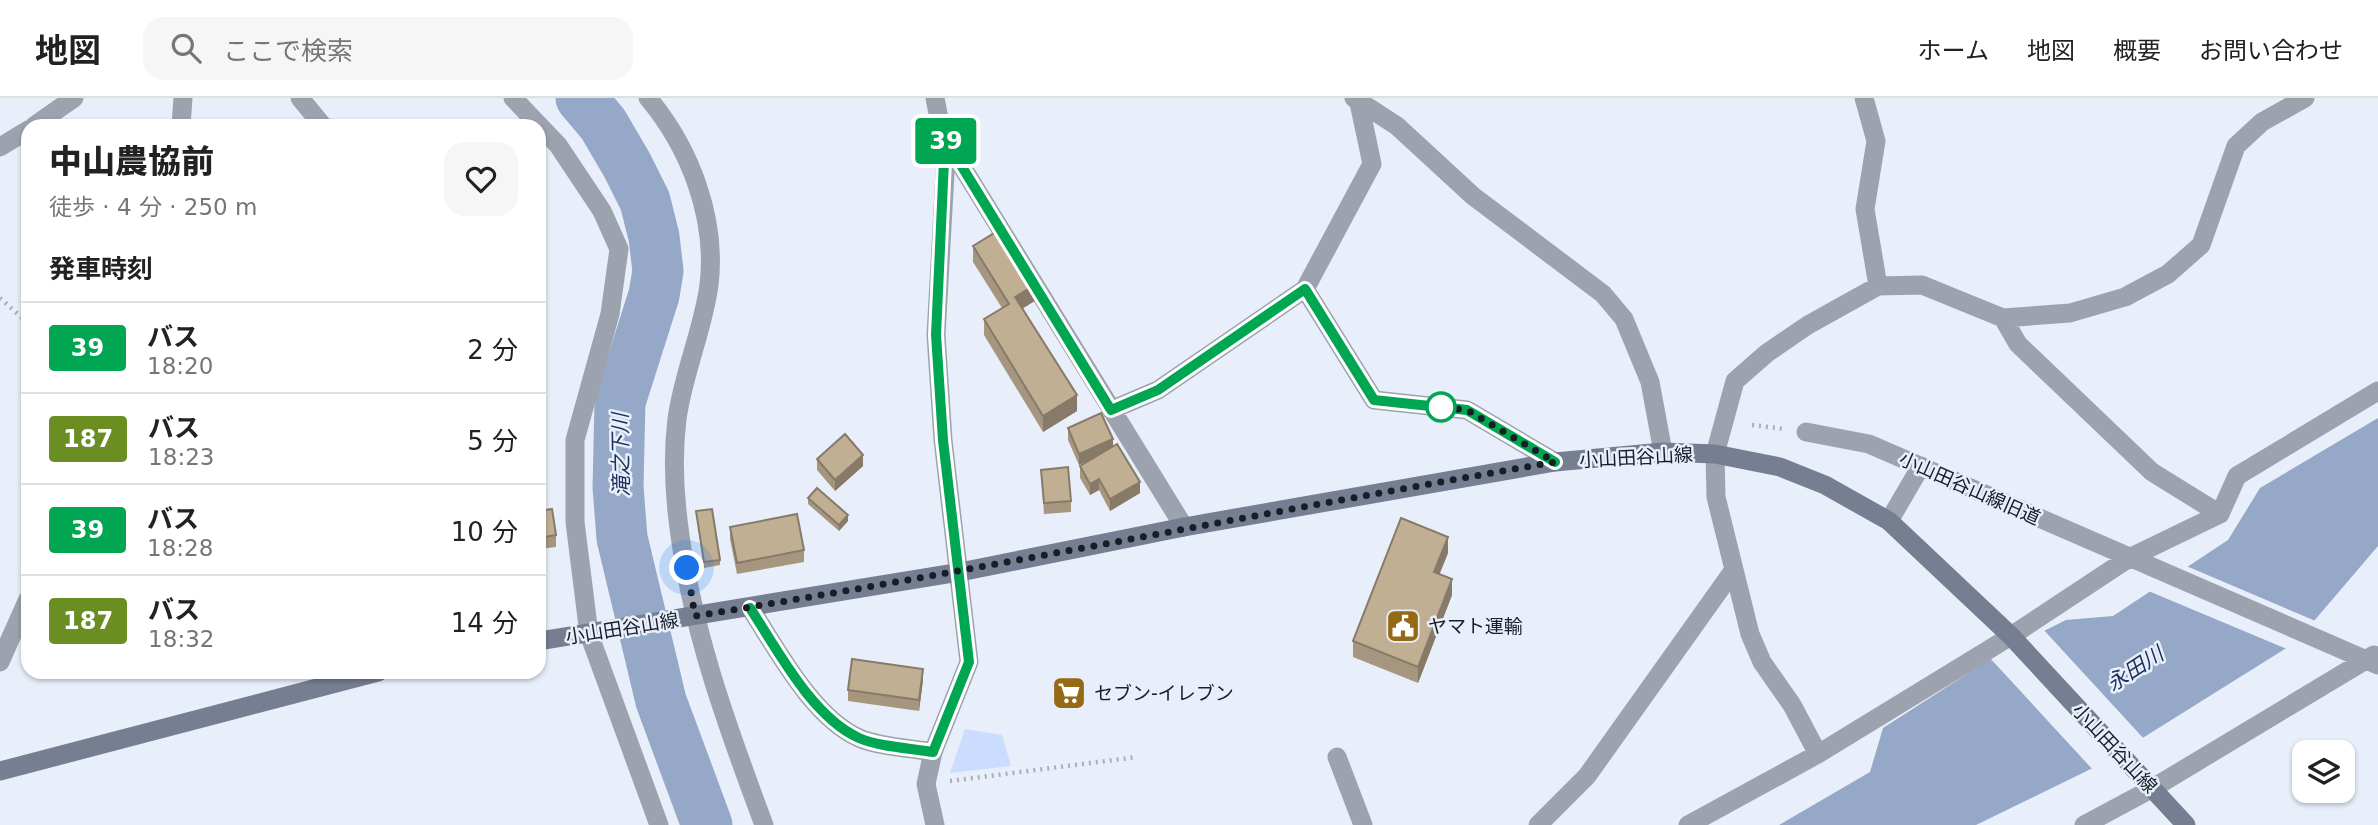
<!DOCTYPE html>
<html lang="ja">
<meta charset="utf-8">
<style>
:root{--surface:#fff;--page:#f6f6f6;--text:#222;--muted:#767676;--line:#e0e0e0}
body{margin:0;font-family:"DejaVu Sans","Noto Sans JP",sans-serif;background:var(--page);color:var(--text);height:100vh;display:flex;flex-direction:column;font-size:26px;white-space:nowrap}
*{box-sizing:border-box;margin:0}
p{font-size:23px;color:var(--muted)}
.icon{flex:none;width:38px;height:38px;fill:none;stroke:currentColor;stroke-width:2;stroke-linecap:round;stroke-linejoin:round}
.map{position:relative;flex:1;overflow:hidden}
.panel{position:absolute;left:21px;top:21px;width:525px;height:560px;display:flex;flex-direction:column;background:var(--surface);border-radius:21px;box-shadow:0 2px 5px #0004}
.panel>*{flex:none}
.badge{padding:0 14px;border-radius:5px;font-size:24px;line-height:46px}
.fabs{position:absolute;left:2292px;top:642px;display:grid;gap:14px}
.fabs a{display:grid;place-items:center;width:63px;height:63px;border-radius:14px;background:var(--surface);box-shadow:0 2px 5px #0004;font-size:35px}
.you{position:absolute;width:35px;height:35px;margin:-18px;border:5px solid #fff;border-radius:50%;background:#1a73e8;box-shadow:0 0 0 10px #1a73e833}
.map>.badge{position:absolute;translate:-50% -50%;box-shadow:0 0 0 4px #fff}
h2{padding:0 28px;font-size:26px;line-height:63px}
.round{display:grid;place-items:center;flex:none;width:74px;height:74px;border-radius:21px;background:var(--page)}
.headline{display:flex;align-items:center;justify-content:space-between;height:119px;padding:0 28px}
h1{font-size:33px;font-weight:800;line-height:52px}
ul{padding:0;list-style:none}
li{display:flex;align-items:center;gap:21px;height:91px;padding:0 28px;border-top:2px solid var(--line)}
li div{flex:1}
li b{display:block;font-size:26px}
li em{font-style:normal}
li .badge{min-width:77px;font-weight:700;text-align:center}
header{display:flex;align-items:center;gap:42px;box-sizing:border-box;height:98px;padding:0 35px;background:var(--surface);border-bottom:2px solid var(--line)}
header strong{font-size:33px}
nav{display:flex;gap:38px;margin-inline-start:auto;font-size:24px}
.search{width:490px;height:63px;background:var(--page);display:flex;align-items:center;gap:18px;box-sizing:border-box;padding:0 24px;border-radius:21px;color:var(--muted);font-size:26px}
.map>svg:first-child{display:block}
.green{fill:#cbddfe}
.water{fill:#95a8c8}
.pier{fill:#e8effa}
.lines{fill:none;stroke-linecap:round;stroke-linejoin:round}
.river{stroke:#95a8c8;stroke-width:51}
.path{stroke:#a8aeb9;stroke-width:4.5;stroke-dasharray:2 5;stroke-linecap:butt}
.minor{stroke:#9ca3af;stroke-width:19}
.tertiary{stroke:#9ca3af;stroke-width:19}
.secondary{stroke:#757f91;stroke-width:19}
.wall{fill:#a6967f}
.shaded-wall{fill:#877a68}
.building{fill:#c1af94;stroke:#877a68;stroke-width:2}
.line-casing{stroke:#fff;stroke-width:16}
.line{stroke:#00a651;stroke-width:10}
.walk{stroke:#181d28;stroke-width:7;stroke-dasharray:0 12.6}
.stop-dot{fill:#fff;stroke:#00a651;stroke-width:3.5}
.labels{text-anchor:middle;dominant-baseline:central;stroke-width:5;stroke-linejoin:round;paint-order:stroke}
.street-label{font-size:19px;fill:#181d28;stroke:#e8effa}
.poi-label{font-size:19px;fill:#181d28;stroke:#e8effa;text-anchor:start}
.water-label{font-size:21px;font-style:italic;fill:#1b315c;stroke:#e8effa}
</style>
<header>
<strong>地図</strong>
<div class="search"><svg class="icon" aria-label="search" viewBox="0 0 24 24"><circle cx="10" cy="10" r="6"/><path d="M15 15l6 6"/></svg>ここで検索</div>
<nav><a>ホーム</a><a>地図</a><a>概要</a><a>お問い合わせ</a></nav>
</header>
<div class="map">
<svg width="2378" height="727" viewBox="0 0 2378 727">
<rect width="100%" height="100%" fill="#e8effa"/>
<!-- green -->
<path class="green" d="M 965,631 L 1002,637 L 1011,668 L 950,675 Z"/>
<!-- water -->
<path class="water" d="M 2378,320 L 2378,448 L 2296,544 L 2101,666 L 1976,727 L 1779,727 L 1870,674 L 1883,630 L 1998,556 L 2066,522 L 2113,518 L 2228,442 L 2260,390 Z"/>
<!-- pier -->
<path class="pier" d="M 2184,467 L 2318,524 L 2299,546 L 2289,552 L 2146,492 Z
M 2042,530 L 2145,642 L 2094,673 L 1989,559 Z"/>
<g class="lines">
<!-- river -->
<path class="river" d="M 581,0 L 603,26 L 627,67 L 645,103 L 654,139 L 658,173 L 654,197 L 620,304 L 618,389 L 622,440 L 661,603 L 707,727"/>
<!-- path -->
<path class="path" d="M 0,200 L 28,225
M 1752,327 L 1785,331
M 950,683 L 1137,659"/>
<!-- minor -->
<path class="minor" d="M 300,0 L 323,28
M 513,0 L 558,47 L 602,113 L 619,151 L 610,216 L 575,342 L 575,424 L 589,536 L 659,727
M 648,0 C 690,50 717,120 709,187 C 703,232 683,276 677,321 C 673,353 674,389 678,422 C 690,527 727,628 764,727
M 1354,0 L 1397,28 L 1473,98 L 1603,196 L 1624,221 L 1650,284 L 1663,354
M 1864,0 L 1876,43 L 1865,111 L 1878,188
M 34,28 L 74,0
M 181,28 L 183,0
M 945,41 L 1184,429
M 0,49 L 28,32
M 1305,191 L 1374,302 L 1467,312 L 1555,364
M 2003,220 L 2018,246 L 2152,374 L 2220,416
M 1111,312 L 1158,292 L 1305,191 L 1372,66 L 1358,0
M 1806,334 L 1869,346 L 2378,567
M 1889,423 L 1921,368
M 750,510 C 777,551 812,619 859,640 C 880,649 910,650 933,654
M 0,564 L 28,501
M 1818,656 L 1792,607 L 1762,564 L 1750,536 L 1716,399 L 1715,356 L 1735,283 L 1767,255 L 1808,227 L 1878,188 L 1922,187 L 2003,220 L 2070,215 L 2125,199 L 2168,176 L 2201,147 L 2236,48 L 2262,24 L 2305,0
M 1337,659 L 1363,727
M 1538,727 L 1587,678 L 1733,473
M 1688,727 L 1818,656 L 2011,538 L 2129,460 L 2220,416 L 2237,378 L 2378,293
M 2084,727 L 2153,690 L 2374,557"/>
<!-- tertiary -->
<path class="tertiary" d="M 935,0 L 946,57 L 936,237 L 943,342 L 969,564 L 933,654 L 926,686 L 935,727"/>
<!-- secondary -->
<path class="secondary" d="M 539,543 L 960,474 L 1184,429 L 1555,364 L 1663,354 L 1715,356 L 1780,369 L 1825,387 L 1889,423 L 2011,538 L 2186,727
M 0,673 L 378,574"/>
</g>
<!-- wall -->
<path class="wall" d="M 973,148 L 1038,201 L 1023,210 L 1077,313 L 1043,334 L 984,237 L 984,221 L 1002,210 L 973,164 Z
M 1068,330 L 1113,349 L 1140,395 L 1110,413 L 1099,392 L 1090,397 L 1080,380 L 1080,368 L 1091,361 L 1079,367 L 1068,342 Z
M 817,361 L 863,368 L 835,393 L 817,372 Z
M 1041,372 L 1071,403 L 1071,414 L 1044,416 Z
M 808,400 L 848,423 L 839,433 L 808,406 Z
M 539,413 L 556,437 L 556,449 L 539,451 Z
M 696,413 L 720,462 L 720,467 L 704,470 Z
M 730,429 L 804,452 L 804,464 L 737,476 L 730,441 Z
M 1448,455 L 1439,476 L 1452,497 L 1418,585 L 1353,559 L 1353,543 Z
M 923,582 L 919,613 L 848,603 L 848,592 Z"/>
<!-- shaded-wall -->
<path class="shaded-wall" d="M 1038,185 L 1038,201 L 1015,215 L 1015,199 Z
M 1077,297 L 1077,313 L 1043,334 L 1043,318 Z
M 1113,341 L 1113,352 L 1079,367 L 1079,356 Z
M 863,357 L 863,368 L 835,393 L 835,382 Z
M 1099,381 L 1099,392 L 1090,397 L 1090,386 Z
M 1140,384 L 1140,395 L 1110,413 L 1110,401 Z
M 848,417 L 848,423 L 839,433 L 839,427 Z
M 1448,439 L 1448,455 L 1434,490 L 1434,474 Z
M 1452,481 L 1452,497 L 1418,585 L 1418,569 Z
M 923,571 L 923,582 L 919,613 L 919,602 Z"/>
<!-- building -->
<path class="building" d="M 1004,129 L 1038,185 L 1015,199 L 1077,297 L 1043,318 L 984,221 L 1009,206 L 973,148 Z
M 1101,315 L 1113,341 L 1079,356 L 1068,330 Z
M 845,336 L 863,357 L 835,382 L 817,361 Z
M 1117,346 L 1140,384 L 1110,401 L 1099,381 L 1090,386 L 1080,368 Z
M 1068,369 L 1071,403 L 1044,405 L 1041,372 Z
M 817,390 L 848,417 L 839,427 L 808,400 Z
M 552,411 L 556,437 L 539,440 L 539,413 Z
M 712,411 L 720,462 L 704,464 L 696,413 Z
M 797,416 L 804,452 L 737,465 L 730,429 Z
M 1401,420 L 1448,439 L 1434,474 L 1452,481 L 1418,569 L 1353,543 Z
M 852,561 L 923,571 L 919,602 L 848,592 Z"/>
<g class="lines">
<!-- line casing -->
<g class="line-casing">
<path id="line" d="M 750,510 C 777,551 812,619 859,640 C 880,649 910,650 933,654 L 969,564 L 943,342 L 936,237 L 945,41 L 1111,312 L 1158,292 L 1305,191 L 1374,302 L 1467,312 L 1555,364"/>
</g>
<!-- line -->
<use href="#line" class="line"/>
<!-- walk -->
<path class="walk" d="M 687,470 L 695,518 C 983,472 1268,413 1555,364 L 1467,312 L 1441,309"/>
</g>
<!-- icons -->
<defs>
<g id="civic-square" transform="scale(1.75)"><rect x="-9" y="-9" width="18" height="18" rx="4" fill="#946a15" stroke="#e8effa"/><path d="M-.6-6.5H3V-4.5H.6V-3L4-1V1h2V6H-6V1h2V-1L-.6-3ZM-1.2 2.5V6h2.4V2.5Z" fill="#fff"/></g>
<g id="supermarket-square" transform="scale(1.75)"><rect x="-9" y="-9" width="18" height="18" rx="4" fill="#946a15" stroke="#e8effa"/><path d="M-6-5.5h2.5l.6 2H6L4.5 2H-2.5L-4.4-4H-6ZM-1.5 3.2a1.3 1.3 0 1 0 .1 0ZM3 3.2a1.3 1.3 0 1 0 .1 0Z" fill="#fff"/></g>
</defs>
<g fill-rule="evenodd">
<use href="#civic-square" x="1403" y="528"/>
<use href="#supermarket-square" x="1069" y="595"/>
</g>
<!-- markers -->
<circle class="stop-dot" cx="1441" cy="309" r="14"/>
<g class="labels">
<!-- street labels -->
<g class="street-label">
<text transform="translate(1636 359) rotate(-3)">小山田谷山線</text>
<text transform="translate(1970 390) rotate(24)">小山田谷山線旧道</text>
<text transform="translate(622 530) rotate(-9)">小山田谷山線</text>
<text transform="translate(2115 650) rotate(47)">小山田谷山線</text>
</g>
<!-- poi labels -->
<g class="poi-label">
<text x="1428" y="528">ヤマト運輸</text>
<text x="1094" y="595">セブン-イレブン</text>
</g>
<!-- water labels -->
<g class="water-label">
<text transform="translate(621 357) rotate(-91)">滝之下川</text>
<text transform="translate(2135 571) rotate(-33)">永田川</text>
</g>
</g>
</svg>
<div class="fabs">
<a><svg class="icon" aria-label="layers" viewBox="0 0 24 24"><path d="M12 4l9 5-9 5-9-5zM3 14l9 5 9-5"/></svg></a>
</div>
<div class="you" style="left:687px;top:470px"></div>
<b class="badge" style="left:946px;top:43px;background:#00a651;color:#fff">39</b>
<section class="panel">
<div class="headline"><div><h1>中山農協前</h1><p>徒歩 · 4 分 · 250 m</p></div><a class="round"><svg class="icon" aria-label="heart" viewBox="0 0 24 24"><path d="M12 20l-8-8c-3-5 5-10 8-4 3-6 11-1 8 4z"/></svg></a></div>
<h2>発車時刻</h2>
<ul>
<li><span class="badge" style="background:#00a651;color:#fff">39</span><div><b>バス</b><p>18:20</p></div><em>2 分</em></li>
<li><span class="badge" style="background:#6b8e23;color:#fff">187</span><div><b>バス</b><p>18:23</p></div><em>5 分</em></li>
<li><span class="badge" style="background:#00a651;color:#fff">39</span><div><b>バス</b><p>18:28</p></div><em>10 分</em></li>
<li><span class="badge" style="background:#6b8e23;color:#fff">187</span><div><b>バス</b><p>18:32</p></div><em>14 分</em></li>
</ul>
</section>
</div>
